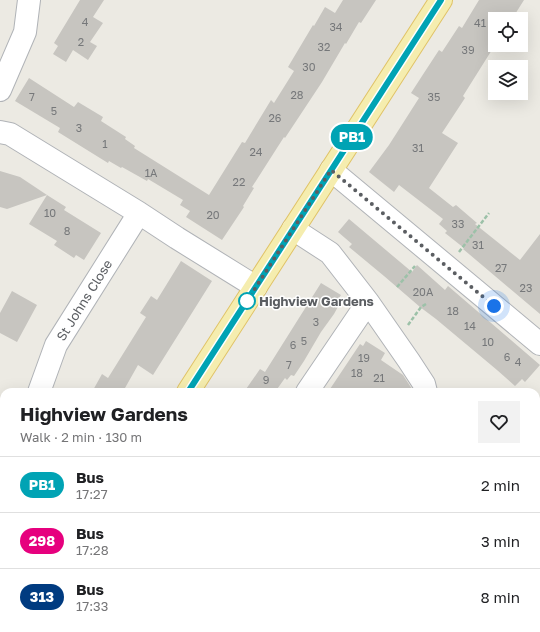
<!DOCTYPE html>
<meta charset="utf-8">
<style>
:root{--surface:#fff;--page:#f2f2f2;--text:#202124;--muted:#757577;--line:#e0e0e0}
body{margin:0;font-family:"Golos Text",sans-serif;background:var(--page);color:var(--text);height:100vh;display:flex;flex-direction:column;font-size:15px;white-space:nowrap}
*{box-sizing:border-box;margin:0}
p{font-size:13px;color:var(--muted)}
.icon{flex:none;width:22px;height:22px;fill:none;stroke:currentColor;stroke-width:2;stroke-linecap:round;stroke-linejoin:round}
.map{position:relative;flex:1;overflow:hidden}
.side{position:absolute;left:0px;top:388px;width:540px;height:244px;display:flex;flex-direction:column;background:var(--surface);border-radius:12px 12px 0 0;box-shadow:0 4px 16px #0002}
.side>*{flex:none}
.badge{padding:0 8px;border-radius:13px;font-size:14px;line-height:26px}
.fabs{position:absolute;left:488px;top:12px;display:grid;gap:8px}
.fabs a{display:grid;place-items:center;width:40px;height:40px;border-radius:0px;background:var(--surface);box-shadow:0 4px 16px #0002;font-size:20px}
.you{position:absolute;width:20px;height:20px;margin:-10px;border:3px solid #fff;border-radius:50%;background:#1a73e8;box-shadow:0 0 0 6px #1a73e833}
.map>.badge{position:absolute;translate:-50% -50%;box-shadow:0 0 0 2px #fff}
.round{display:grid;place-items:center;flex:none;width:42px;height:42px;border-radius:0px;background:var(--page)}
.headline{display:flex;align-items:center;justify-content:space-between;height:68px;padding:0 20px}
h1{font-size:19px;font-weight:700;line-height:30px}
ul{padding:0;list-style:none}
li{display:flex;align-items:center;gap:12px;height:56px;padding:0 20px;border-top:1px solid var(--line)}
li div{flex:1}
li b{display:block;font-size:15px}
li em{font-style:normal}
li .badge{min-width:44px;font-weight:700;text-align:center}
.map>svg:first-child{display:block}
.commercial{fill:#f9f3da}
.building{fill:#c7c5c0}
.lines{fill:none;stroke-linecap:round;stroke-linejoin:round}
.minor-casing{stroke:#b0b3b7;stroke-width:24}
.major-casing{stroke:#e0c367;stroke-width:24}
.path{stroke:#9cc1a8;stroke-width:2.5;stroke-dasharray:4 2;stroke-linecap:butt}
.minor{stroke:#fff;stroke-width:22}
.major{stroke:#f5edaf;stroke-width:22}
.line-casing{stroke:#fff;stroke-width:9}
.line{stroke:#00a3b4;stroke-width:6}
.walk{stroke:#5b5e62;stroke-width:4;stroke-dasharray:0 7.2}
.stop-dot{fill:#fff;stroke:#00a3b4;stroke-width:2}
.labels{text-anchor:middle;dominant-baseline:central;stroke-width:3;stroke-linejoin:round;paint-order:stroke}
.number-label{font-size:11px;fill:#76787a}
.street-label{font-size:13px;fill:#5b5e62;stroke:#fff}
.stop-label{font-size:13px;font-weight:bold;fill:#5b5e62;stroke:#fff;text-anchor:start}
</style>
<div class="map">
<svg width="540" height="632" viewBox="0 0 540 632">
<rect width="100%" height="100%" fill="#eceae3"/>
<!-- commercial -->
<path class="commercial" d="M 540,418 L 540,480 L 536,458 L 536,419 Z
M 0,508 L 4,508 L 4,620 L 0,622 Z
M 540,557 L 540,632 L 294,632 L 310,628 L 536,628 L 536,558 Z"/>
<!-- building -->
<path class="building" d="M 80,0 L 104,0 L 93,17 L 103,23 L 90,42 L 97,46 L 88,60 L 73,50 L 66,62 L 53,54 L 58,46 L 54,43 Z
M 343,0 L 376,0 L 361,23 L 359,22 L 346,44 L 345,43 L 322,82 L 285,138 L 284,137 L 252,187 L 254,188 L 243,206 L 244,207 L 222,240 L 186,217 L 190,211 L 180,205 L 183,200 L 148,179 L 147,181 L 122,167 L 121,168 L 109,161 L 108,163 L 58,132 L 60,128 L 15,101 L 29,78 L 74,107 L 78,102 L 103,117 L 101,121 L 126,137 L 125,139 L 135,146 L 134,148 L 209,195 L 242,142 L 245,143 L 271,100 L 274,103 L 294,71 L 288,67 L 313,25 L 314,26 L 325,7 L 335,13 Z
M 479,0 L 524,0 L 512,19 L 495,19 L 495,45 L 463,96 L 465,98 L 442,133 L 458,143 L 429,188 L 453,207 L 456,205 L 477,223 L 475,224 L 520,260 L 540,234 L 540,314 L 463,249 L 464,248 L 445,233 L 447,231 L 439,224 L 443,219 L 399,185 L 394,192 L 369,172 L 389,145 L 419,98 L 411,93 L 422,76 L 439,50 L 442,52 L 459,26 L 462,28 Z
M 0,171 L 20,177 L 47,195 L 7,209 L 0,207 Z
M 47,195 L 66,207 L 64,210 L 101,233 L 84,260 L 76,255 L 74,258 L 54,245 L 57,241 L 29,224 Z
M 349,219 L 412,272 L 417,265 L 445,290 L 448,286 L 540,365 L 525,382 L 522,379 L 515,386 L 497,370 L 436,319 L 420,307 L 384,276 L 349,247 L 352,244 L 338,232 Z
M 181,261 L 212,281 L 153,375 L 138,365 L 125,388 L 133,392 L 92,392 L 102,374 L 108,378 L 146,317 L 140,313 L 151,296 L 157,300 Z
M 321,283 L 341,295 L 337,301 L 340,303 L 334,314 L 321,332 L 304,361 L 294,376 L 291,375 L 287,380 L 285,378 L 275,392 L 244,392 L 260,369 L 265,372 Z
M 12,291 L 37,305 L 17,342 L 0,333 L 0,313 Z
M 366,341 L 385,353 L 381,360 L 403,375 L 412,389 L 413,392 L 328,392 L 360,344 L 363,346 Z"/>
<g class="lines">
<!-- minor casing -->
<g class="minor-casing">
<path id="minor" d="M 0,90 L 25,32 L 29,0
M 0,132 L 10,134 L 139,213 L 177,238 L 256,287
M 331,170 L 540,344
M 293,229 L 330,253 L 368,302 L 307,392
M 368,302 L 409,361 L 424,384 L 426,392
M 39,392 L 56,345 L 139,213
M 0,478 L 4,478
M 536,571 L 540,585
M 223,628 L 224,632"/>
</g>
<!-- major casing -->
<g class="major-casing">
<path id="major" d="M 188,392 L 441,0
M 536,534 L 540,533
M 13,632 L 16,628
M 64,632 L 64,628
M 91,632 L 92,628
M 167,632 L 192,628"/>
</g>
<!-- path -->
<path class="path" d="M 459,252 L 489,213
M 397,287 L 415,266
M 408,325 L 421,307 L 426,304
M 309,628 L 310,632"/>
<!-- minor -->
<use href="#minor" class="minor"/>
<!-- major -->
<use href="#major" class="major"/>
</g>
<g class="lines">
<!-- line casing -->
<g class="line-casing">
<path id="line" d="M 188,392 L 441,0"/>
</g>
<!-- line -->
<use href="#line" class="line"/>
<!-- walk -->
<path class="walk" d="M 247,301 L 331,170 L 494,306"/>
</g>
<!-- markers -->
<circle class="stop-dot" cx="247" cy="301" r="8"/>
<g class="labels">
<!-- number labels -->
<g class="number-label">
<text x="85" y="21">4</text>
<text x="480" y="22">41</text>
<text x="336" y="26">34</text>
<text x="81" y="41">2</text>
<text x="324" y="46">32</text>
<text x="468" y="49">39</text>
<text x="309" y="66">30</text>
<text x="297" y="94">28</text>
<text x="32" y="96">7</text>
<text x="434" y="96">35</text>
<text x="54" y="110">5</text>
<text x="275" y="117">26</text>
<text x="79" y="127">3</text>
<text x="105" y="143">1</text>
<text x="418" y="147">31</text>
<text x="256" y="151">24</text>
<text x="151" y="172">1A</text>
<text x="239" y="181">22</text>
<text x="50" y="212">10</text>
<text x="213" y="214">20</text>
<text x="458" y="223">33</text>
<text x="67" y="230">8</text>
<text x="478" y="244">31</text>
<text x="501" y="267">27</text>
<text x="526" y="287">23</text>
<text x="423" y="291">20A</text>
<text x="453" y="310">18</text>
<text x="316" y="321">3</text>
<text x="470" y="325">14</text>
<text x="304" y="340">5</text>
<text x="488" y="341">10</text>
<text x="293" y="344">6</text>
<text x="507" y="356">6</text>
<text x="364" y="357">19</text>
<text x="518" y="361">4</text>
<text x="289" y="364">7</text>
<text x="357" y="372">18</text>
<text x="379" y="377">21</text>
<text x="266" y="379">9</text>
</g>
<!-- street labels -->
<g class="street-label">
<text transform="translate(84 300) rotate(-58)">St Johns Close</text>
</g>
<!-- stop labels -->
<g class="stop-label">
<text x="259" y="301">Highview Gardens</text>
</g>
</g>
</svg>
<div class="fabs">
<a><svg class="icon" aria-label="locate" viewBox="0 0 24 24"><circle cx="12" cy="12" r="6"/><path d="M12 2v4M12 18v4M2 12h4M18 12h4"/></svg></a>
<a><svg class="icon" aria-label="layers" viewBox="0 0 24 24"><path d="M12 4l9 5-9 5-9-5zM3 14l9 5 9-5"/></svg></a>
</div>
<div class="you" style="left:494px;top:306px"></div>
<b class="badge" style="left:352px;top:137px;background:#00a3b4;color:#fff">PB1</b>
<section class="side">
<div class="headline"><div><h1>Highview Gardens</h1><p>Walk · 2 min · 130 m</p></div><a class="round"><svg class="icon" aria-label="heart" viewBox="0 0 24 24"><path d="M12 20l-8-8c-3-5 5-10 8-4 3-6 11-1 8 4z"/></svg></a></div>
<ul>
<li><span class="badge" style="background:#00a3b4;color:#fff">PB1</span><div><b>Bus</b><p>17:27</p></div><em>2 min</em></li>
<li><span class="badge" style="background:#e6007e;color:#fff">298</span><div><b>Bus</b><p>17:28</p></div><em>3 min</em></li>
<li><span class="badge" style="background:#003b80;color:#fff">313</span><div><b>Bus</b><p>17:33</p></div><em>8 min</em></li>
</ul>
</section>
</div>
